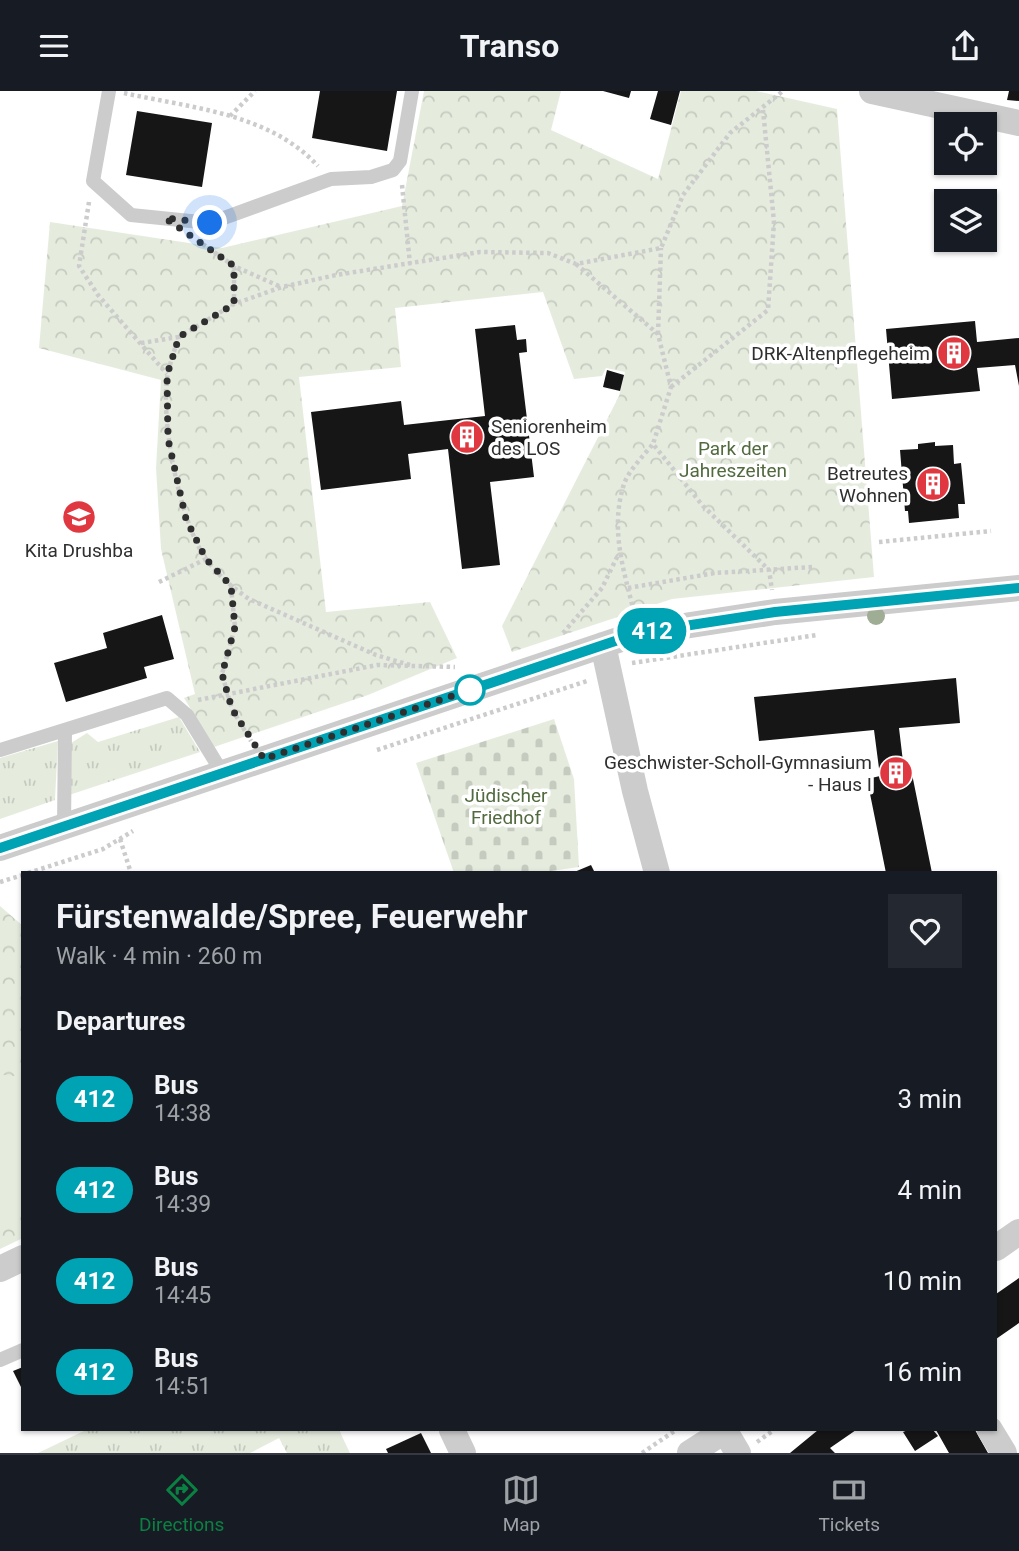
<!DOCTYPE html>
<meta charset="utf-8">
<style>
:root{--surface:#171b24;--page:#242831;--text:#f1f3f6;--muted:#9ea1a6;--line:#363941;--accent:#0b8043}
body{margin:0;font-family:Roboto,sans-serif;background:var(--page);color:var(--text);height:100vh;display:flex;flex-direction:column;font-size:26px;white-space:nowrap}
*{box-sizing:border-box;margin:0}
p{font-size:23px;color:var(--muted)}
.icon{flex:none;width:38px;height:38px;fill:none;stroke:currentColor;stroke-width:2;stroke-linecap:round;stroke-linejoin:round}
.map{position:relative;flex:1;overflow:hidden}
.panel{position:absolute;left:21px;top:780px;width:976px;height:560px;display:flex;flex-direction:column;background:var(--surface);border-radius:0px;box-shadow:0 2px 5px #0004}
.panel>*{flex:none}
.badge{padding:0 14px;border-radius:23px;font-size:24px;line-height:46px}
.tools{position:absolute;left:934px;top:21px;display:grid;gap:14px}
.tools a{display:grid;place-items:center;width:63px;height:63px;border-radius:0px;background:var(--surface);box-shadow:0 2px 5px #0004;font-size:35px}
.you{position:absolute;width:35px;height:35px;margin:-18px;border:5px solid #fff;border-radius:50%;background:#1a73e8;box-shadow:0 0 0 10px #1a73e833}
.map>.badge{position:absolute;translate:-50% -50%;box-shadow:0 0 0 4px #fff}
h2{padding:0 35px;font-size:26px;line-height:63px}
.round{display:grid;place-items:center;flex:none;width:74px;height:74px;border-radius:0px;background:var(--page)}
.head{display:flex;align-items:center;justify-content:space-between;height:119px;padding:0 35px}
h1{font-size:33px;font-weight:700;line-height:52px}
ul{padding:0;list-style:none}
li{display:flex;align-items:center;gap:21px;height:91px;padding:0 35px}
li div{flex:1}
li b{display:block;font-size:26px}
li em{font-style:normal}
li .badge{min-width:77px;font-weight:700;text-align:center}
header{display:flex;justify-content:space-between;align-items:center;height:91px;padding:0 35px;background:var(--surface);font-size:32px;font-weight:700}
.tabs{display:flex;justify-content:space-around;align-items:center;height:98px;border-top:2px solid var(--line);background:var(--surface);font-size:19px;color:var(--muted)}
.tabs a{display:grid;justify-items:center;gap:4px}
.tabs .selected{color:var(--accent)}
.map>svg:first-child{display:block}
.grass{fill:url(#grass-tufts)}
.forest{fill:url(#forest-crowns)}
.cemetery{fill:url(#cemetery-stones)}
.pitch{fill:#e5ecde}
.building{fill:#161616}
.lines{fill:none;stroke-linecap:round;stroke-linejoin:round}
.path{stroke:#ccc;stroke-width:4.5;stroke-dasharray:3.5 3.5;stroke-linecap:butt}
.lane{stroke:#ccc;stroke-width:14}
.street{stroke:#ccc;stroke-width:26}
.tree{fill:#9fad95}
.line-casing{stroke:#fff;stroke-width:16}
.line{stroke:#00a3b4;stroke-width:10}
.walk{stroke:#2f2f2f;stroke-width:7;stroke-dasharray:0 12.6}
.stop-dot{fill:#fff;stroke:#00a3b4;stroke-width:3.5}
.labels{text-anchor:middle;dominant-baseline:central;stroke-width:7;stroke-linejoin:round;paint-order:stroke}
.poi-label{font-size:19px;fill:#2f2f2f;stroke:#fff;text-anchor:end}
.park-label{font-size:19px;fill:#516a3e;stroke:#fff}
</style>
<header><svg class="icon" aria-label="menu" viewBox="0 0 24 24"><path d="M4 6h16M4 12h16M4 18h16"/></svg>Transo<svg class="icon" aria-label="share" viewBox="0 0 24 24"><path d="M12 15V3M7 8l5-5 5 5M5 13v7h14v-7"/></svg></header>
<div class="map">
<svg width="1019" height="1362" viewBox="0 0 1019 1362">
<defs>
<pattern id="grass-tufts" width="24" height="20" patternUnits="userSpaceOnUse" patternTransform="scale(1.75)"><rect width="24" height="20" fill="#e5ecde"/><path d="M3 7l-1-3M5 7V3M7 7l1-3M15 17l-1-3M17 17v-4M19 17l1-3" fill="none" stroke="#c5cbbf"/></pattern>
<pattern id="forest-crowns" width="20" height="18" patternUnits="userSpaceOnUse" patternTransform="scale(1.75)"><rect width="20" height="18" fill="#e5ecde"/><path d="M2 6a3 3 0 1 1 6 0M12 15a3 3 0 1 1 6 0" fill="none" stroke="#c5cbbf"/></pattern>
<pattern id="cemetery-stones" width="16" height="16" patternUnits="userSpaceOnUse" patternTransform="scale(1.75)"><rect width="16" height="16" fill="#e5ecde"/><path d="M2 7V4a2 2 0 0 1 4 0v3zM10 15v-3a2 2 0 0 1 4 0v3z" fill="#c5cbbf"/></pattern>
</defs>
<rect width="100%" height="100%" fill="#fff"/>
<!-- grass -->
<path class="grass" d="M 179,626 L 200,661 L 69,704 L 71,652 L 87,642 L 98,651 Z
M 58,650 L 55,709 L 0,728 L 0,667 Z
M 86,1339 L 339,1339 L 350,1362 L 287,1362 L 279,1347 L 250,1362 L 38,1362 Z"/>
<!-- forest -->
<path class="forest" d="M 424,0 L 561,0 L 551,39 L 658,88 L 681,0 L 756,0 L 837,18 L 874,486 L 672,508 L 512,561 L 502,535 L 619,305 L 625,281 L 606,277 L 602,285 L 574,288 L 543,201 L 395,217 L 401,276 L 299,286 L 326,521 L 430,511 L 457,567 L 368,604 L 214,656 L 184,607 L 195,603 L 161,458 L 156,377 L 161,289 L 39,257 L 50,131 L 222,157 L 402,115 Z
M 0,815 L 23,835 L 23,1147 L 0,1158 Z"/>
<!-- cemetery -->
<path class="cemetery" d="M 554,628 L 574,688 L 579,776 L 537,782 L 454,782 L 416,672 Z"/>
<!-- pitch -->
<path class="pitch" d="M 4,984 L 23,986 L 23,1122 L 0,1132 L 0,985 Z"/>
<!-- building -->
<path class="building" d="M 320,0 L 397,0 L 387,60 L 312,47 Z
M 603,0 L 631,0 L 629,7 Z
M 658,0 L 680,0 L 671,34 L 650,28 Z
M 1009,0 L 1019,0 L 1019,10 L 1007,9 Z
M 137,20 L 212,32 L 202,96 L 126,84 Z
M 975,230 L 977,251 L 1019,247 L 1019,295 L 1015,274 L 977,277 L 980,300 L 892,308 L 886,238 Z
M 515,234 L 517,249 L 526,248 L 527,261 L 519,262 L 534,386 L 490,391 L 500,474 L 462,478 L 448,358 L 408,363 L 411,388 L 321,399 L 311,321 L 401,310 L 404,334 L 485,325 L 475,238 Z
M 607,279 L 624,284 L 620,300 L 603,296 Z
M 935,351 L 935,355 L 953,354 L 954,373 L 961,372 L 965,413 L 958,413 L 959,427 L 909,432 L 908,420 L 905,420 L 900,359 L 918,358 L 918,353 Z
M 162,524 L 174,568 L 144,576 L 147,587 L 66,611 L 54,572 L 107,557 L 103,542 Z
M 956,587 L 960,632 L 899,637 L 904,679 L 911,678 L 932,782 L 886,782 L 867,688 L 880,685 L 874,639 L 759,650 L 754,606 Z
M 591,774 L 595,782 L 572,782 Z
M 1019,1187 L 1019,1232 L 996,1248 L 996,1203 Z
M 23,1276 L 23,1300 L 13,1280 Z
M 818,1339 L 856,1339 L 830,1357 L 835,1362 L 790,1362 Z
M 908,1339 L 933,1339 L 938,1345 L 915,1360 L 903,1341 Z
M 936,1339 L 975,1339 L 988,1362 L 949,1362 Z
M 421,1342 L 431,1362 L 388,1362 L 386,1358 Z"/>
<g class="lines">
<!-- path -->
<path class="path" d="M 124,2 C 191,17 269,22 318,75
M 230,25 L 255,0
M 402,94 L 410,173
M 89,111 L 79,175 L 98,204 L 167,283
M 197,149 L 234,175 L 281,196
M 576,173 L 658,243 L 671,296 L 653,353
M 234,175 L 234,213
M 658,243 L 661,157
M 141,252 L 179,246
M 671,296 L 768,219 L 774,131 L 763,19
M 879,451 L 991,440
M 159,491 L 206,468
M 231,496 L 235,536 L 222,583 L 232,618 L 251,650
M 628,497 L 715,482 L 812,476
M 634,521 C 623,477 610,437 624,393 C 629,379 644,364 653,353 L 703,415 L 769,479 L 772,499
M 563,542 L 602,497 L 618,464
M 632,572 L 817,544
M 410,574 L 376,564 L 249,508 C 233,497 218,484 206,468 C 180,432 159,325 168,282 C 171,269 175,257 179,246 L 234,213 L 282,196 L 336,184 L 480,161 L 548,162 L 576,173 L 661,157 L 683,104 L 730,42 L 783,0
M 198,609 L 377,574 L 455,576
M 377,659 L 587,590
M 120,748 L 131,782
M 28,782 L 103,758 L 133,740
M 0,791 L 23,784
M 757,1351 L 774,1339
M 642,1362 L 676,1339"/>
<!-- lane -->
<path class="lane" d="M 109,0 L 93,90 L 131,124 L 210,132 L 331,88 L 371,86 L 393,79 L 400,70 L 412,0
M 0,659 L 167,607 L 187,624 L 223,683
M 64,736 L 65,641
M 0,1269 L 23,1259"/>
<!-- street -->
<path class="street" d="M 872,0 L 1019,32
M 603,554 L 635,700 L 657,782
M 0,757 L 639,542 L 775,521 L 1019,497
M 996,1157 L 1019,1141
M 0,1178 L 23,1167
M 452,1339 L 463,1362
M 990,1339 L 1004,1362
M 725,1340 L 738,1362
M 690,1362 L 726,1339"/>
</g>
<!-- trees -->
<circle class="tree" cx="876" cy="525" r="9"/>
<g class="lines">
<!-- line casing -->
<g class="line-casing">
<path id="line" d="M 0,757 L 639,542 L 775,521 L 1019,497"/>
</g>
<!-- line -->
<use href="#line" class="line"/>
<!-- walk -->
<path class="walk" d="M 210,132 L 165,127 L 234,175 L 234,213 L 179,246 L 167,284 L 168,348 L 186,428 L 206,468 L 231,495 L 235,536 L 222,583 L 232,618 L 264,668 L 470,599"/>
</g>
<!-- icons -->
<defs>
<g id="building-disc" transform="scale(1.75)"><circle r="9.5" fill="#e03840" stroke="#fff"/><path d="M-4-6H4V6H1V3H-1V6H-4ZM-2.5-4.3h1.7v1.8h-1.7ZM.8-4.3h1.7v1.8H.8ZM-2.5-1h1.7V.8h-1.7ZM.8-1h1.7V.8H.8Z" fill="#fff"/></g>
<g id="school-disc" transform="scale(1.75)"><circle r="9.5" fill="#e03840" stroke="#fff"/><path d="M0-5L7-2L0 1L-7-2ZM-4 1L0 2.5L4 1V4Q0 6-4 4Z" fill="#fff"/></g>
</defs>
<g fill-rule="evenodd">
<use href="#building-disc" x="954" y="262"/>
<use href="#building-disc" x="467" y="346"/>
<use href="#building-disc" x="933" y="393"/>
<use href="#school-disc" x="79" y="426"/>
<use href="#building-disc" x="896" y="682"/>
</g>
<!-- markers -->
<circle class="stop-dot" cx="470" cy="599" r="14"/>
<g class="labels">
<!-- poi labels -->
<g class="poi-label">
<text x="930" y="262">DRK-Altenpflegeheim</text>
<text x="491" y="335" text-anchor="start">Seniorenheim<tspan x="491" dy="22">des LOS</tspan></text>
<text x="908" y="382">Betreutes<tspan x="908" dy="22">Wohnen</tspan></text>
<text x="79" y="459" text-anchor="middle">Kita Drushba</text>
<text x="872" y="671">Geschwister-Scholl-Gymnasium<tspan x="872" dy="22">- Haus I</tspan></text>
</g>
<!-- park labels -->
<g class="park-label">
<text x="733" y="357">Park der<tspan x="733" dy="22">Jahreszeiten</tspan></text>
<text x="506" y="704">Jüdischer<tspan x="506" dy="22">Friedhof</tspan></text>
</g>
</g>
</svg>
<div class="tools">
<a><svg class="icon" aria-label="locate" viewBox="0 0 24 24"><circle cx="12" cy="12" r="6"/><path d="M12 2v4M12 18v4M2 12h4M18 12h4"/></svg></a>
<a><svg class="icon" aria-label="layers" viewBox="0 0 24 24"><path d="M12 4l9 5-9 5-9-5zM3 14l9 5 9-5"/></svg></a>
</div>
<div class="you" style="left:210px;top:132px"></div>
<b class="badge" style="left:652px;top:540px;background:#00a3b4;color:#fff">412</b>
<section class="panel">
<div class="head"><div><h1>Fürstenwalde/Spree, Feuerwehr</h1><p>Walk · 4 min · 260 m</p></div><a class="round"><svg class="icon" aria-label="heart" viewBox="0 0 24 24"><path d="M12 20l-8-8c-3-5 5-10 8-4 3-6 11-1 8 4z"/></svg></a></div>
<h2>Departures</h2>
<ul>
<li><span class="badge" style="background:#00a3b4;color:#fff">412</span><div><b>Bus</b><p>14:38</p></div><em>3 min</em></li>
<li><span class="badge" style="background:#00a3b4;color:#fff">412</span><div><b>Bus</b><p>14:39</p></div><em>4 min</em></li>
<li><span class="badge" style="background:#00a3b4;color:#fff">412</span><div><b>Bus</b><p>14:45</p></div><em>10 min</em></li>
<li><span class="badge" style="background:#00a3b4;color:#fff">412</span><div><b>Bus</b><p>14:51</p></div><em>16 min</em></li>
</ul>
</section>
</div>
<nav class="tabs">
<a class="selected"><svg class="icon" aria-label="directions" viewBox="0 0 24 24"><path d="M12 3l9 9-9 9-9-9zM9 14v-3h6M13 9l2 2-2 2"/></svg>Directions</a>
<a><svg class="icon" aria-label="map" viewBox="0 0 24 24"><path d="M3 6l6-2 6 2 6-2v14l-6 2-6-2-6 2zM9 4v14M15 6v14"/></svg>Map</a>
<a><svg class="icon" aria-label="tickets" viewBox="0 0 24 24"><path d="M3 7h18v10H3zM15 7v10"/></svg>Tickets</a>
</nav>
